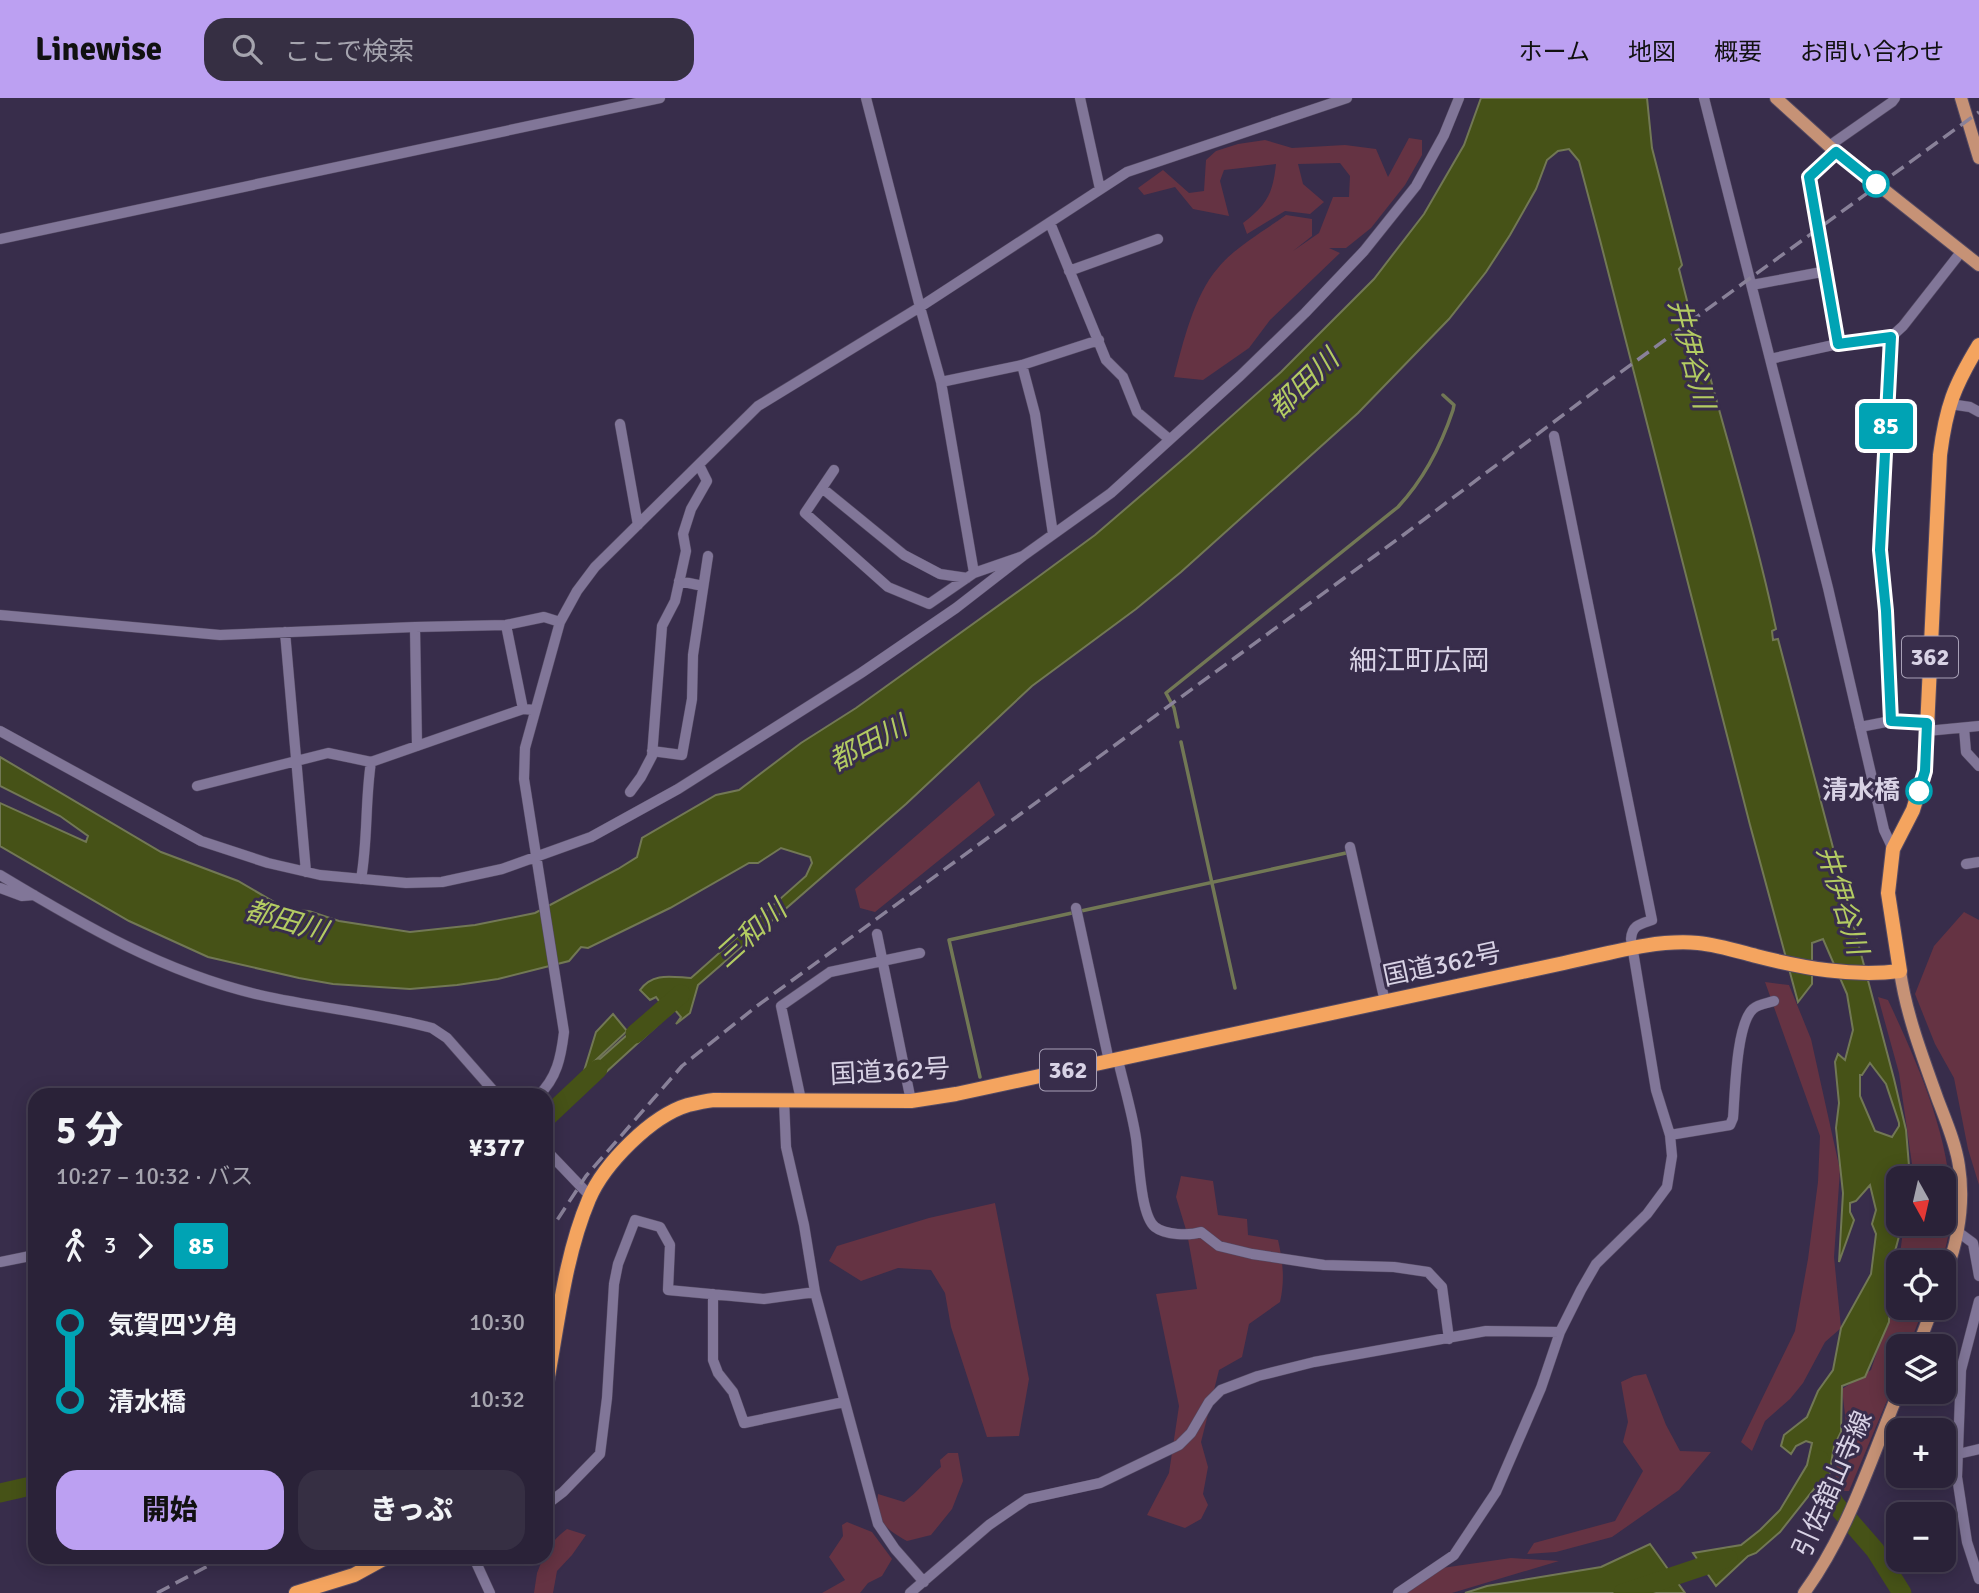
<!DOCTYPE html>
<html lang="ja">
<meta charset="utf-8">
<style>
:root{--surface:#2a2238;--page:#362f43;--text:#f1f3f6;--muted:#a5a4ae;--line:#463f53;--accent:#bca0f2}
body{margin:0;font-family:Signika,"Noto Sans JP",sans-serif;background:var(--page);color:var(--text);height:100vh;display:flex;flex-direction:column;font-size:26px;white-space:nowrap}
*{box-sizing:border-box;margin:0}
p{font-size:23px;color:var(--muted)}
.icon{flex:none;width:38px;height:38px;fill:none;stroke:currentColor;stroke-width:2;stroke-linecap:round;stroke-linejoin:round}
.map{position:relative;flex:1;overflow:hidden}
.side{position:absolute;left:28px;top:990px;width:525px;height:476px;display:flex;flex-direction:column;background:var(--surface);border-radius:21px;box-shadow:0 4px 18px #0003,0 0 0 2px var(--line)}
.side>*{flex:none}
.badge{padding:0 14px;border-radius:5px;font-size:24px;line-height:46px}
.needle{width:46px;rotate:172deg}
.buttons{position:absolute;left:1886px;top:1068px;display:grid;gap:14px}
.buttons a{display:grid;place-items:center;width:70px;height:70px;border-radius:14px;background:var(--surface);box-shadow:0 4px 18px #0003,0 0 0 2px var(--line);font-size:35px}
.map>.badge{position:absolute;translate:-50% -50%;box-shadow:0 0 0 4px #fff}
.legs{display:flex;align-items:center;gap:10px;height:77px;padding:0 28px;font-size:23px}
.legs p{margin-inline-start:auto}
.overview{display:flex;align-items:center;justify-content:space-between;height:119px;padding:0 28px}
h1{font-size:38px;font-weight:800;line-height:52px}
.button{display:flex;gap:14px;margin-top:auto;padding:14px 28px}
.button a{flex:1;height:80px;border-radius:21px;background:var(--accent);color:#111;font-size:28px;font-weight:800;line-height:80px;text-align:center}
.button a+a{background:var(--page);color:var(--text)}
ul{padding:0 28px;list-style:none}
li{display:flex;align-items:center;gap:24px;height:77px;font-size:26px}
li i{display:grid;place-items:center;width:10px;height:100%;margin:0 9px;background:currentColor}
li i::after{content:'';width:18px;height:18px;margin:-9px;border:5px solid;border-radius:50%;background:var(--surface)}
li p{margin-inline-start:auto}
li:first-child i{background:linear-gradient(#0000 50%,currentColor 0)}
li:last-child i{background:linear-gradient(currentColor 50%,#0000 0)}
header{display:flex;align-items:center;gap:42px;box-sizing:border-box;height:98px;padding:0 35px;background:var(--accent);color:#111}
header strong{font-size:33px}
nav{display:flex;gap:38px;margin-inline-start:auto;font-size:24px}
.search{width:490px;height:63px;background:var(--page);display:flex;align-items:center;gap:18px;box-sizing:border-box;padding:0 24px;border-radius:21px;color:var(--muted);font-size:26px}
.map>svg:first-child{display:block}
.green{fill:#653343}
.water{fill:#465217;stroke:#727855;stroke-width:2;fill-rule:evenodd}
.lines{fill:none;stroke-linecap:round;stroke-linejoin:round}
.stream{stroke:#727855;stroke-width:3.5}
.river{stroke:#465217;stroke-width:19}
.minor-casing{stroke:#544a63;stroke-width:11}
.major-casing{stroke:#544a63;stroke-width:14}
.highway-casing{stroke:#544a63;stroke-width:16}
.minor{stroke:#817698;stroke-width:10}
.major{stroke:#c69276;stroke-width:12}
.highway{stroke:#f4a45f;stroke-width:14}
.rail{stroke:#898199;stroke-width:3.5;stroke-dasharray:14 7;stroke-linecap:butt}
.line-1-casing{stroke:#fff;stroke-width:16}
.line-1{stroke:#00a3b4;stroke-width:10}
.stop-1-dot{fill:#fff;stroke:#00a3b4;stroke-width:3.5}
.labels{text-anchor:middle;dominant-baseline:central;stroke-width:6;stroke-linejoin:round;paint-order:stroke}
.shield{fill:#382d4b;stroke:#a8a0b7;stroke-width:2}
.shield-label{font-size:24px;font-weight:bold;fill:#d8d2e5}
.stop-label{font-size:26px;font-weight:bold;fill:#d8d2e5;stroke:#382d4b;text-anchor:end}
.street-label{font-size:26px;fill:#d8d2e5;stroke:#382d4b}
.water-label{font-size:28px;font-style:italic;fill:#b3cb62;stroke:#382d4b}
.neighbourhood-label{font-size:28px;fill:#d8d2e5;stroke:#382d4b}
</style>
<header>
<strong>Linewise</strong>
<div class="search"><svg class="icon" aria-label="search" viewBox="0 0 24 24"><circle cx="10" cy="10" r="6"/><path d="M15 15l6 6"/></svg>ここで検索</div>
<nav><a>ホーム</a><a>地図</a><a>概要</a><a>お問い合わせ</a></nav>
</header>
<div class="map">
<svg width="1979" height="1495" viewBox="0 0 1979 1495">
<rect width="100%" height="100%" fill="#382d4b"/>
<!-- green -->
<path class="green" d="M 1409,40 L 1422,42 L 1422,57 L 1405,87 L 1371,130 L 1346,150 L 1329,150 L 1340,155 L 1270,222 L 1249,250 L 1203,282 L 1174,279 C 1183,245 1194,197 1218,170 C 1235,149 1264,133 1286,117 L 1312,121 L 1312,138 L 1293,153 L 1319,135 L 1333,99 L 1349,99 L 1350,78 L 1340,65 L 1298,66 L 1303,86 L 1324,104 L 1310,116 L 1285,113 L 1247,136 L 1243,125 C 1267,107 1273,95 1276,66 L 1224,72 L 1220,83 L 1229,118 L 1193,111 L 1175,89 L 1144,97 L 1138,90 L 1163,72 L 1189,95 L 1204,93 L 1206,62 L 1216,53 L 1238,46 L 1265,42 L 1292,50 L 1345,47 L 1376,51 L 1388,79 Z
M 979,683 L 995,717 L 875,814 L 860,810 L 855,791 Z
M 1964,814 L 1979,822 L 1979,1087 L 1968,1051 L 1954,980 L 1935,946 L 1915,896 L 1934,848 Z
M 1765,884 L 1789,887 L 1811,941 L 1840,1072 L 1834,1159 L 1841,1230 L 1825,1244 L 1803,1285 L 1790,1301 L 1765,1323 L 1752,1353 L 1741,1344 L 1795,1233 L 1808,1161 L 1818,1084 L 1820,1038 Z
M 1878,899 L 1888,902 C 1922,975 1972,1084 1941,1164 L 1899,1164 L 1904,1125 L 1944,1125 L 1944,1080 L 1911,1080 L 1913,1073 L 1899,975 Z
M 1181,1078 L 1213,1083 L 1218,1117 L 1247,1121 L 1248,1137 L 1278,1142 C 1283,1164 1285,1182 1280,1204 L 1249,1226 L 1242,1259 L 1219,1272 L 1201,1344 L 1208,1369 L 1203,1396 L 1208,1407 L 1201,1421 L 1185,1430 L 1147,1417 L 1169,1375 L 1179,1308 L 1156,1196 L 1197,1191 L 1187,1135 L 1176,1099 Z
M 995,1105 L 1029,1281 L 1019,1338 L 987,1339 L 951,1229 L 945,1195 L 931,1172 L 898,1170 L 861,1183 L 829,1163 L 837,1148 L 929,1120 Z
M 1899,1170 L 1899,1209 L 1924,1209 L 1909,1248 L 1899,1248 L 1899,1274 L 1849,1393 L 1844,1393 L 1835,1387 L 1837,1362 L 1846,1325 L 1842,1291 L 1871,1272 L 1889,1217 Z
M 1646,1276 L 1666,1327 L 1680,1353 L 1711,1354 L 1679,1392 L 1612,1439 L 1556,1454 L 1527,1456 L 1534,1445 L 1615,1423 L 1643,1373 L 1623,1344 L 1628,1324 L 1621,1284 L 1634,1278 Z
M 948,1355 L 958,1355 L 963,1383 L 952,1411 L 931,1437 L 907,1443 C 885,1431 875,1422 878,1396 L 904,1404 C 918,1394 927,1381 941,1369 L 940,1362 Z
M 847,1424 L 872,1434 L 892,1461 L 882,1478 L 868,1485 L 860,1495 L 822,1495 L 845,1482 L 829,1459 L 843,1438 L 842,1427 Z
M 567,1431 L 586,1437 L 572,1457 L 557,1473 L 553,1495 L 534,1495 L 537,1475 L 543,1460 L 546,1460 C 547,1448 558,1438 567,1431 Z
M 1511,1460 L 1559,1463 L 1452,1495 L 1404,1495 L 1442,1470 Z"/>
<!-- water -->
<path class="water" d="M 1481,0 L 1647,0 L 1652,50 L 1682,167 L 1679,171 L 1704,270 L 1709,275 C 1732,360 1758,445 1776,531 L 1772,533 L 1773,542 L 1778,541 L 1894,981 L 1906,1032 L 1910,1080 L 1904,1080 L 1903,1077 L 1899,1080 L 1895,1133 L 1899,1138 C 1896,1151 1892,1161 1891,1174 L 1896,1180 L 1890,1199 L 1889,1224 L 1865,1279 L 1842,1288 L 1841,1334 L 1834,1348 L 1828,1384 L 1818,1386 L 1780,1434 L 1756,1455 L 1748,1458 L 1716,1488 L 1693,1455 L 1741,1447 L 1760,1432 L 1780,1412 L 1807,1367 L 1812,1345 L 1806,1343 L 1796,1348 L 1791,1356 L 1781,1348 L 1784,1337 L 1807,1319 L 1818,1293 L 1833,1272 L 1841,1230 L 1871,1176 L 1876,1136 L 1872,1126 L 1876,1112 L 1870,1087 L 1856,1103 L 1850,1105 L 1850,1114 L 1854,1122 L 1839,1164 L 1843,1095 L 1836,1030 L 1839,1005 L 1835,964 L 1838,956 L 1845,962 L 1853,932 L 1847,896 L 1823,841 L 1812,845 L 1812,886 L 1798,904 L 1750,727 L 1600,142 L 1579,63 L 1569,51 L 1558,53 L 1547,62 L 1536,91 L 1510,137 L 1486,174 L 1449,221 L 1358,315 L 1181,474 L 1136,511 L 1032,588 L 906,706 L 698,887 L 690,915 L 676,926 L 681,919 L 675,912 L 668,918 L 659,909 L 661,906 L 656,899 L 650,902 L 640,892 C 653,874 672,879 691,880 L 806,778 L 812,765 L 810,759 L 781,750 L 758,765 L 749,765 L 670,810 L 588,850 L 581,849 L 569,863 L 498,881 L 457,887 L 410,891 L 333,886 L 299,880 L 208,859 L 129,823 L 0,748 L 0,705 L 86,744 L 88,738 L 60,718 L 0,688 L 0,659 L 161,754 L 238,783 L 288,812 L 309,813 L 339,823 L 410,834 L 475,827 L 535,815 L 618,771 L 637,759 L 642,740 L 716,697 L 739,692 L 801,645 L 856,610 L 1027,487 L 1095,437 L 1188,357 L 1281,274 L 1374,181 L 1424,116 L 1464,47 ZM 1870,965 L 1886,986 L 1899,1025 L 1899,1028 L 1892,1039 L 1875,1033 L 1860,998 L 1860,977 L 1862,977 Z
M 650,914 L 660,925 L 582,996 L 565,1002 L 579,989 L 583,976 L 646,920 Z
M 613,916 L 627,933 L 584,973 L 596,934 Z
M 1650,1446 L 1685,1495 L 1465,1495 L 1487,1488 L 1601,1469 Z"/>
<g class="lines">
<!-- stream -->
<path class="stream" d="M 1178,629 L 1174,610 L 1166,595 L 1398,409 C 1424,381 1441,348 1453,312 L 1454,307 L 1443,297
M 1181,644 L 1235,890
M 1081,813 L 1346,755
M 980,979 L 949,842 L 1072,815"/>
<!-- river -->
<path class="river" d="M 635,936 L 681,896
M 546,1020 L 598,971
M 1820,1362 L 1820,1381 L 1835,1406 L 1875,1452 L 1902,1495
M 0,1395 L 35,1387
M 1623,1495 L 1728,1460"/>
<!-- minor casing -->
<g class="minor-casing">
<path id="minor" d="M 1080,0 L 1100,91
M 1704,0 L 1828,490 L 1884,732 L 1893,751
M 1829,48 L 1892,4 L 1895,0
M 1836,54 L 1809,79 L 1838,246
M 1050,125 L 1106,262 L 1123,279 L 1137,314 L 1169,341
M 0,141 L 660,0
M 1069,173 L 1158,141
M 1752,187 L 1827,173
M 1770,261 L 1838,246 L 1891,239 L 1903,228 L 1961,154
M 1022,267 L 1035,316 L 1053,436
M 941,284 L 1022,267 L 1099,242
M 1950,306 L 1970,309 L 1979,314
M 620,326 L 638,427
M 834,372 L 805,415 L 888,489 L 929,506 L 974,475 L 1023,458 L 1111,395 L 1240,278 L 1305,215 L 1364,153 L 1416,88 L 1444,37 L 1459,0
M 822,390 L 904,457 L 940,476 L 967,480
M 974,475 L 941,284 L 920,209 L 1127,74 L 1347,0
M 679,483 L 703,488
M 0,517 L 220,537 L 415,529 L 506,527 L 544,519 L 560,524
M 506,527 L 523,611
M 415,529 L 417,648
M 285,534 L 306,774
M 1891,623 L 1886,513 L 1880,452 L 1891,239
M 1860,629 L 1891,623 L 1927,625
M 1964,630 L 1966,654 L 1979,668
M 0,633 L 201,743 L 268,765 L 320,777 L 406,785 L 442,784 L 502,771 L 591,739 L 678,691 L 861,575 L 956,510 L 1023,458
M 1927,633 L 1979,628
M 652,653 L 682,657 L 692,601 L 693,557 L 708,458
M 197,688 L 328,655 L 371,664 L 523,611 L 535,612
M 630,694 L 641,679 L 652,658 L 662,528 L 675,503 L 686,453 L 683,436 L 691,411 L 707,383 L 699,367
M 1350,749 L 1385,904
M 1966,766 L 1979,764
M 0,777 C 83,827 165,875 260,897 C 317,910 376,915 432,930 L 447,940 L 498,998
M 361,781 C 368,742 365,703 371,664
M 0,790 L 22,798 L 34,797
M 1076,810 L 1109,963
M 877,836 L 911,1003
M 1118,962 C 1124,988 1132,1014 1136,1040 C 1139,1059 1140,1117 1155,1129 C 1165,1137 1189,1138 1201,1134 L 1219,1148 L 1252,1156 L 1324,1167 L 1394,1169 L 1428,1174 L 1442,1189 L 1449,1241
M 538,998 C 557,980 561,959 564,934 L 524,681 L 525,650 L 560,524 L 577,493 L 595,469 L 758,308 L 920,209 L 866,0
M 784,1002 L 786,1049 L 804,1127 L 815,1194 L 878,1426 L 895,1451 L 924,1484
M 801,1002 L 781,908 L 830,874 L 920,855
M 1670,1037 L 1730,1027 L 1733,1020 C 1735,997 1736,926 1753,911 C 1758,906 1768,905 1774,903
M 546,1052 L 590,1098
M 1958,1134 L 1973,1145 L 1979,1178
M 0,1164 L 35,1157
M 713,1196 L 713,1262 L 718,1275 L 733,1294 L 744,1325 L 844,1304
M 1979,1203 L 1961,1272 L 1957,1379 L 1967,1444 L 1979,1481
M 1958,1356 L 1979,1351
M 546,1407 L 563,1394 L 600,1356 L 607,1300 L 614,1186 L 618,1166 L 635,1122 L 660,1129 L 670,1147 L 668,1192 L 764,1201 L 815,1194
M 474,1460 L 490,1495
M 910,1495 L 989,1427 L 1027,1401 L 1100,1385 L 1179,1347 L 1191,1335 L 1209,1304 L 1221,1292 L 1258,1278 L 1314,1264 L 1486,1233 L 1560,1234
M 1398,1495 L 1454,1457 L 1496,1394 L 1541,1290 L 1560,1234 L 1581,1192 L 1596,1166 L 1647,1116 L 1667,1089 L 1672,1058 L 1670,1037 L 1656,992 L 1631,841 C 1632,827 1640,826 1652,822 L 1554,338"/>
</g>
<!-- major casing -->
<g class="major-casing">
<path id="major" d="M 1776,0 L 1829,48 L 1979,167
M 1961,0 L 1979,60
M 1900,873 C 1906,916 1923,960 1938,1002 C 1946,1023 1956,1046 1959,1068 C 1965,1106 1958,1144 1944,1180
M 1918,1248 L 1933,1209
M 1804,1495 C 1848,1435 1871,1361 1899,1293"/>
</g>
<!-- highway casing -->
<g class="highway-casing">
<path id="highway" d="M 546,1289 C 558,1227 564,1160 589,1101 C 604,1066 651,1018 688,1007 C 696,1005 705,1003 714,1002 L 911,1003 L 956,996 L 1564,865 C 1607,856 1654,841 1698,845 C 1718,847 1737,853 1756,858 C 1803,870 1852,879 1900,873 L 1888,795 L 1893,751 L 1913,712 L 1925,673 L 1940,357 C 1946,309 1954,288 1979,247
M 296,1495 L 354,1477 L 385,1460"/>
</g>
<!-- minor -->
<use href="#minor" class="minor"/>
<!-- major -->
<use href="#major" class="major"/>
<!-- highway -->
<use href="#highway" class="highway"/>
<!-- rail -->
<path class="rail" d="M 546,1139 L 586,1078 L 682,968 L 757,908 L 1402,438 L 1603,287 L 1979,14
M 157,1495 L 223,1460"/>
</g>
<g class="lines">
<!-- line-1 casing -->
<g class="line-1-casing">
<path id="line-1" d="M 1876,86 L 1836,54 L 1809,79 L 1838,246 L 1891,239 L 1880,452 L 1886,513 L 1891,623 L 1927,625 L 1925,673 L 1919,693"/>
</g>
<!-- line-1 -->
<use href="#line-1" class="line-1"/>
</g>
<!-- markers -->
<g class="stop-1-dot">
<circle cx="1876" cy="86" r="12"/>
<circle cx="1919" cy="693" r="12"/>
</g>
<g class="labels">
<!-- shield labels -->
<g class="shield">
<rect x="1902" y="538.5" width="56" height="41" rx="5"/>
<rect x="1040" y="951.5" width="56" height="41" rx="5"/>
</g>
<g class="shield-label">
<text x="1930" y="559">362</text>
<text x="1068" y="972">362</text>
</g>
<!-- stop labels -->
<g class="stop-label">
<text x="1900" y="693">清水橋</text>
</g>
<!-- street labels -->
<g class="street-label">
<text transform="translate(1442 867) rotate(-12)">国道362号</text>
<text transform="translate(890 974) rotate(-3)">国道362号</text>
<text transform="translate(1833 1386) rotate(-66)">引佐舘山寺線</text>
</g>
<!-- water labels -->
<g class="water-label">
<text transform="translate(1691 256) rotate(76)">井伊谷川</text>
<text transform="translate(1304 286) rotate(-44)">都田川</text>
<text transform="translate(868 646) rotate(-28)">都田川</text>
<text transform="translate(1842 802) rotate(73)">井伊谷川</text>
<text transform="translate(286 823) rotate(16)">都田川</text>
<text transform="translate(751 836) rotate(-42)">三和川</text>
</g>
<!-- neighbourhood labels -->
<g class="neighbourhood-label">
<text x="1419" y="563">細江町広岡</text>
</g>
</g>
</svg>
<div class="buttons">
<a><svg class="needle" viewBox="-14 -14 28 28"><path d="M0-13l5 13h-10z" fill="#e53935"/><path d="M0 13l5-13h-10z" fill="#a5a4ae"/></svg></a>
<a><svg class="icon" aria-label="locate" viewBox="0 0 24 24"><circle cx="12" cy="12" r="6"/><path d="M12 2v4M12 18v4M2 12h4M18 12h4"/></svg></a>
<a><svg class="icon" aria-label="layers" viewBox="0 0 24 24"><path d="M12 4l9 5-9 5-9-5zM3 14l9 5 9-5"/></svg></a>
<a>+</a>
<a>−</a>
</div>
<b class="badge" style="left:1886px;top:328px;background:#00a3b4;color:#fff">85</b>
<section class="side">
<div class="overview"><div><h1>5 分</h1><p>10:27 – 10:32 · バス</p></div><b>¥377</b></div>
<div class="legs"><svg class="icon" aria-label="walk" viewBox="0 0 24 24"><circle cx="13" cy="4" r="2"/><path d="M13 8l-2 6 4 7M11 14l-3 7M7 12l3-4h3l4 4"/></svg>3<svg class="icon" aria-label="forward" viewBox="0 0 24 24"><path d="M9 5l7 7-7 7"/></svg><b class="badge" style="background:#00a3b4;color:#fff">85</b></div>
<ul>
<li><i style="color:#00a3b4"></i><b>気賀四ツ角</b><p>10:30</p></li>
<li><i style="color:#00a3b4"></i><b>清水橋</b><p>10:32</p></li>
</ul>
<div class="button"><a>開始</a><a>きっぷ</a></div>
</section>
</div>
